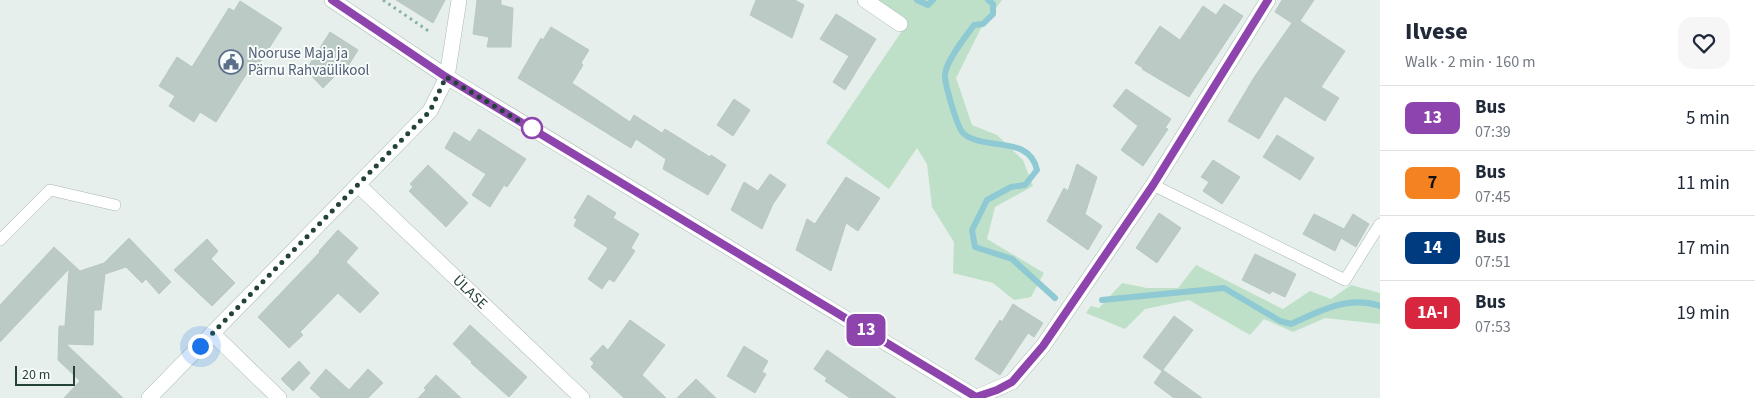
<!DOCTYPE html>
<meta charset="utf-8">
<style>
:root{--surface:#fff;--page:#f6f6f7;--text:#1f2937;--muted:#747a83;--line:#e0e1e3}
body{margin:0;font-family:"Source Sans 3",sans-serif;background:var(--page);color:var(--text);height:100vh;display:flex;flex-direction:column;font-size:19px;white-space:nowrap}
*{box-sizing:border-box;margin:0}
p{font-size:16px;color:var(--muted)}
.icon{flex:none;width:28px;height:28px;fill:none;stroke:currentColor;stroke-width:2;stroke-linecap:round;stroke-linejoin:round}
.map{position:relative;flex:1;overflow:hidden}
.sheet{display:flex;flex-direction:column;background:var(--surface);width:375px}
.sheet>*{flex:none}
.badge{padding:0 10px;border-radius:8px;font-size:18px;line-height:32px}
.scale{position:absolute;left:15px;bottom:12px;width:60px;box-sizing:border-box;padding-left:5px;border:2px solid #24423a;border-top:0;font-size:14px;line-height:18px;white-space:nowrap;color:#24423a;-webkit-text-stroke:4px #f7fbf9;paint-order:stroke}
.you{position:absolute;width:25px;height:25px;margin:-12px;border:4px solid #fff;border-radius:50%;background:#1a73e8;box-shadow:0 0 0 8px #1a73e833}
.map>.badge{position:absolute;translate:-50% -50%;box-shadow:0 0 0 2px #fff}
.round{display:grid;place-items:center;flex:none;width:52px;height:52px;border-radius:15px;background:var(--page)}
.overview{display:flex;align-items:center;justify-content:space-between;height:85px;padding:0 25px}
h1{font-size:24px;font-weight:800;line-height:38px}
ul{padding:0;list-style:none}
li{display:flex;align-items:center;gap:15px;height:65px;padding:0 25px;border-top:1px solid var(--line)}
li div{flex:1}
li b{display:block;font-size:19px}
li em{font-style:normal}
li .badge{min-width:55px;font-weight:700;text-align:center}
main{display:flex;flex:1;min-height:0}
.map>svg:first-child{display:block}
.green{fill:#bfe0c8}
.lines{fill:none;stroke-linecap:round;stroke-linejoin:round}
.stream{stroke:#8ec9d4;stroke-width:6}
.building{fill:#bbcac4;stroke:#b8c9c2}
.service-casing{stroke:#a8b8b2;stroke-width:12}
.minor-casing{stroke:#a8b8b2;stroke-width:16}
.tertiary-casing{stroke:#a8b8b2;stroke-width:16}
.path{stroke:#86b3a5;stroke-width:3;stroke-dasharray:2.5 4;stroke-linecap:butt}
.service{stroke:#fff;stroke-width:11}
.minor{stroke:#fff;stroke-width:15}
.tertiary{stroke:#fff;stroke-width:15}
.line-casing{stroke:#fff;stroke-width:11}
.line{stroke:#8e44ad;stroke-width:8}
.walk{stroke:#24423a;stroke-width:5;stroke-dasharray:0 9}
.stop-dot{fill:#fff;stroke:#8e44ad;stroke-width:2.5}
.labels{text-anchor:middle;dominant-baseline:central;stroke-width:4;stroke-linejoin:round;paint-order:stroke}
.service-label{font-size:15px;fill:#4e5e75;stroke:#f7fbf9;text-anchor:start}
.street-label{font-size:15px;fill:#24423a;stroke:#f7fbf9}
</style>
<main>
<div class="map">
<svg width="1380" height="398" viewBox="0 0 1380 398">
<rect width="100%" height="100%" fill="#e6efeb"/>
<!-- green -->
<path class="green" d="M 877,0 L 1002,0 L 980,30 L 956,78 L 972,125 L 997,135 L 1023,160 L 1033,186 L 995,207 L 987,239 L 1044,273 L 1031,297 L 1014,300 L 993,283 L 953,273 L 954,242 L 932,207 L 927,164 L 917,148 L 889,189 L 826,143 L 908,22 Z
M 1196,265 L 1283,309 L 1310,291 L 1331,299 L 1351,285 L 1380,293 L 1380,324 L 1325,318 L 1293,332 L 1264,319 L 1250,335 L 1189,300 L 1145,309 L 1125,329 L 1086,313 L 1091,306 L 1099,308 L 1122,283 L 1147,288 L 1178,288 Z"/>
<g class="lines">
<!-- stream -->
<path class="stream" d="M 917,0 L 928,5 L 933,0
M 988,0 L 993,4 L 993,14 L 983,24 L 974,25 C 966,36 946,61 945,74 C 944,82 957,127 963,133 C 965,135 970,138 973,139 C 996,148 1030,139 1037,170 L 1025,185 L 1011,187 L 987,200 L 972,230 L 975,247 L 1012,259 L 1055,298
M 1102,300 L 1224,288 L 1280,321 L 1291,324 C 1320,311 1348,295 1380,306"/>
</g>
<!-- building -->
<path class="building" d="M 396,0 L 445,0 L 433,23 Z
M 477,0 L 501,0 L 501,5 L 513,8 L 511,47 L 487,47 L 489,37 L 473,34 Z
M 756,0 L 795,0 L 804,5 L 792,38 L 750,15 Z
M 1282,0 L 1314,0 L 1300,21 L 1345,51 L 1321,87 L 1339,98 L 1325,121 L 1285,96 L 1259,139 L 1228,121 L 1255,76 L 1292,23 L 1275,12 Z
M 240,1 L 282,28 L 253,73 L 249,70 L 216,122 L 200,112 L 194,122 L 169,106 L 175,96 L 159,86 L 177,57 L 192,67 L 229,8 L 234,11 Z
M 1224,4 L 1243,16 L 1189,97 L 1142,69 L 1143,68 L 1135,63 L 1160,26 L 1180,40 L 1203,6 L 1216,15 Z
M 836,14 L 876,39 L 845,90 L 833,82 L 849,56 L 820,39 Z
M 551,27 L 589,50 L 581,63 L 583,65 L 572,83 L 630,122 L 634,115 L 662,133 L 665,129 L 710,157 L 711,155 L 726,165 L 708,195 L 663,169 L 666,159 L 636,139 L 631,148 L 518,78 L 541,38 L 543,40 Z
M 330,32 L 358,50 L 348,66 L 346,65 L 323,88 L 306,70 Z
M 1126,89 L 1171,119 L 1165,128 L 1168,129 L 1143,166 L 1121,150 L 1138,126 L 1113,106 Z
M 734,99 L 750,110 L 733,136 L 717,125 Z
M 479,129 L 526,159 L 507,187 L 504,185 L 490,207 L 472,195 L 486,174 L 445,148 L 454,132 L 470,142 Z
M 1277,135 L 1314,158 L 1300,180 L 1263,157 Z
M 1213,160 L 1240,177 L 1222,204 L 1203,191 L 1209,182 L 1201,177 Z
M 1077,164 L 1097,177 L 1085,214 L 1102,226 L 1088,250 L 1047,221 L 1064,188 L 1068,191 Z
M 428,165 L 468,203 L 446,227 L 409,191 L 413,187 L 410,184 Z
M 770,174 L 786,185 L 773,204 L 762,229 L 731,210 L 744,182 L 758,191 Z
M 846,177 L 880,198 L 858,231 L 846,223 L 831,271 L 796,250 L 807,219 L 815,224 Z
M 588,195 L 616,213 L 613,218 L 639,234 L 631,248 L 635,251 L 614,282 L 609,279 L 602,289 L 588,279 L 608,248 L 574,226 L 577,219 L 574,218 Z
M 1159,213 L 1181,228 L 1157,263 L 1136,248 Z
M 1314,214 L 1344,229 L 1353,214 L 1369,224 L 1356,247 L 1341,238 L 1335,251 L 1303,234 Z
M 338,230 L 358,248 L 346,262 L 379,293 L 360,313 L 338,293 L 300,332 L 303,335 L 289,348 L 258,317 L 320,252 L 319,251 Z
M 129,238 L 171,282 L 159,294 L 146,279 L 142,283 L 126,267 L 105,274 L 101,310 L 94,310 L 93,345 L 66,344 L 123,398 L 64,398 L 80,381 L 58,360 L 59,326 L 65,326 L 69,269 L 0,342 L 0,305 L 54,247 L 80,271 L 104,263 Z
M 207,239 L 218,251 L 211,259 L 235,283 L 212,306 L 174,270 Z
M 1255,254 L 1296,274 L 1285,297 L 1272,291 L 1270,294 L 1242,280 Z
M 1013,304 L 1043,323 L 1034,337 L 1028,333 L 1000,375 L 975,359 L 1000,320 L 1002,322 Z
M 1174,316 L 1193,330 L 1162,371 L 1143,357 Z
M 630,320 L 665,345 L 642,375 L 666,398 L 624,398 L 591,367 L 594,363 L 590,359 L 603,345 L 608,350 Z
M 470,325 L 527,377 L 509,397 L 471,363 L 472,362 L 453,344 Z
M 744,346 L 768,361 L 762,372 L 766,374 L 755,393 L 727,376 Z
M 827,350 L 896,398 L 850,398 L 825,381 L 827,378 L 814,369 Z
M 299,361 L 310,373 L 293,391 L 281,379 Z
M 326,369 L 349,390 L 368,369 L 383,383 L 368,398 L 321,398 L 310,388 Z
M 1163,370 L 1202,398 L 1174,398 L 1154,383 Z
M 436,375 L 461,398 L 418,398 L 426,390 L 424,388 Z
M 696,379 L 716,398 L 677,398 Z"/>
<g class="lines">
<!-- service casing -->
<g class="service-casing">
<path id="service" d="M 1153,185 L 1345,280 L 1380,224
M 0,240 L 50,190 L 115,205"/>
</g>
<!-- minor casing -->
<g class="minor-casing">
<g id="minor">
<path d="M 332,0 L 447,77 L 977,398"/>
<path d="M 865,0 L 900,24"/>
<path id="s1" d="M 358,185 L 582,398"/>
<path d="M 212,333 L 279,398"/>
<path d="M 149,398 L 430,111 L 447,77 L 459,0"/>
</g>
</g>
<!-- tertiary casing -->
<g class="tertiary-casing">
<path id="tertiary" d="M 975,398 L 1012,382 L 1043,346 L 1153,185 L 1268,0"/>
</g>
<!-- path -->
<path class="path" d="M 383,0 L 430,32"/>
<!-- service -->
<use href="#service" class="service"/>
<!-- minor -->
<use href="#minor" class="minor"/>
<!-- tertiary -->
<use href="#tertiary" class="tertiary"/>
</g>
<g class="lines">
<!-- line casing -->
<g class="line-casing">
<path id="line" d="M 332,0 L 446,77 L 976,397 L 997,390 L 1012,382 L 1043,346 L 1153,185 L 1268,0"/>
</g>
<!-- line -->
<use href="#line" class="line"/>
<!-- walk -->
<path class="walk" d="M 200,346 L 430,111 L 446,77 L 534,130 L 532,128"/>
</g>
<!-- icons -->
<defs>
<g id="civic-ring" transform="scale(1.25)"><circle r="9.5" fill="#f7fbf9" stroke="#5c6f8a" stroke-width="1.5"/><path d="M-.6-6.5H3V-4.5H.6V-3L4-1V1h2V6H-6V1h2V-1L-.6-3ZM-1.2 2.5V6h2.4V2.5Z" fill="#5c6f8a"/></g>
</defs>
<g fill-rule="evenodd">
<use href="#civic-ring" x="231" y="62"/>
</g>
<!-- markers -->
<circle class="stop-dot" cx="532" cy="128" r="10"/>
<g class="labels">
<!-- service labels -->
<g class="service-label">
<text x="248" y="53">Nooruse Maja ja<tspan x="248" dy="17">Pärnu Rahvaülikool</tspan></text>
</g>
<!-- street labels -->
<g class="street-label">
<text stroke="none"><textPath href="#s1" startOffset="155">ÜLASE</textPath></text>
</g>
</g>
</svg>
<div class="scale">20 m</div>
<div class="you" style="left:200px;top:346px"></div>
<b class="badge" style="left:866px;top:330px;background:#8e44ad;color:#fff">13</b>
</div>
<section class="sheet">
<div class="overview"><div><h1>Ilvese</h1><p>Walk · 2 min · 160 m</p></div><a class="round"><svg class="icon" aria-label="heart" viewBox="0 0 24 24"><path d="M12 20l-8-8c-3-5 5-10 8-4 3-6 11-1 8 4z"/></svg></a></div>
<ul>
<li><span class="badge" style="background:#8e44ad;color:#fff">13</span><div><b>Bus</b><p>07:39</p></div><em>5 min</em></li>
<li><span class="badge" style="background:#f58220;color:#111">7</span><div><b>Bus</b><p>07:45</p></div><em>11 min</em></li>
<li><span class="badge" style="background:#003b80;color:#fff">14</span><div><b>Bus</b><p>07:51</p></div><em>17 min</em></li>
<li><span class="badge" style="background:#d7263d;color:#fff">1A-I</span><div><b>Bus</b><p>07:53</p></div><em>19 min</em></li>
</ul>
</section>
</main>
